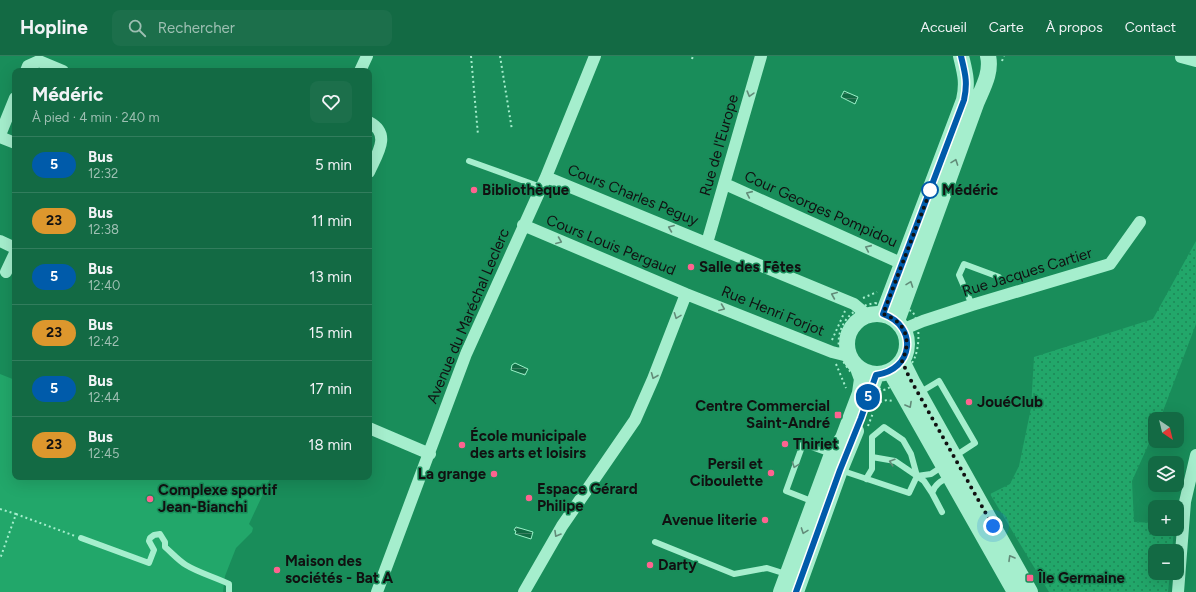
<!DOCTYPE html>
<html lang="fr">
<meta charset="utf-8">
<style>
:root{--surface:#136a44;--page:#1c6f4b;--text:#f1f3f6;--muted:#9dbfb2;--line:#327d5d}
body{margin:0;font-family:Figtree,sans-serif;background:var(--page);color:var(--text);height:100vh;display:flex;flex-direction:column;font-size:15px;white-space:nowrap}
*{box-sizing:border-box;margin:0}
p{font-size:13px;color:var(--muted)}
.icon{flex:none;width:22px;height:22px;fill:none;stroke:currentColor;stroke-width:2;stroke-linecap:round;stroke-linejoin:round}
.map{position:relative;flex:1;overflow:hidden}
.side{position:absolute;left:12px;top:12px;width:360px;height:412px;display:flex;flex-direction:column;background:var(--surface);border-radius:8px;box-shadow:0 4px 16px #0002}
.side>*{flex:none}
.badge{padding:0 8px;border-radius:13px;font-size:14px;line-height:26px}
.needle{width:26px;rotate:145deg}
.tools{position:absolute;left:1148px;top:356px;display:grid;gap:8px}
.tools a{display:grid;place-items:center;width:36px;height:36px;border-radius:8px;background:var(--surface);box-shadow:0 4px 16px #0002;font-size:20px}
.you{position:absolute;width:20px;height:20px;margin:-10px;border:3px solid #fff;border-radius:50%;background:#1a73e8;box-shadow:0 0 0 6px #1a73e833}
.map>.badge{position:absolute;translate:-50% -50%;box-shadow:0 0 0 2px #fff}
.round{display:grid;place-items:center;flex:none;width:42px;height:42px;border-radius:8px;background:var(--page)}
.overview{display:flex;align-items:center;justify-content:space-between;height:68px;padding:0 20px}
h1{font-size:19px;font-weight:700;line-height:30px}
ul{padding:0;list-style:none}
li{display:flex;align-items:center;gap:12px;height:56px;padding:0 20px;border-top:1px solid var(--line)}
li div{flex:1}
li b{display:block;font-size:15px}
li em{font-style:normal}
li .badge{min-width:44px;font-weight:700;text-align:center}
header{display:flex;align-items:center;gap:24px;box-sizing:border-box;height:56px;padding:0 20px;background:var(--surface);border-bottom:1px solid var(--line)}
header strong{font-size:19px}
nav{display:flex;gap:22px;margin-inline-start:auto;font-size:14px}
.search{width:280px;height:36px;background:var(--page);display:flex;align-items:center;gap:10px;box-sizing:border-box;padding:0 14px;border-radius:8px;color:var(--muted);font-size:15px}
.map>svg:first-child{display:block}
.grass{fill:#22a76a}
.park{fill:url(#park-dots)}
.water{fill:url(#water-rules);stroke:#98f1c7}
.lines{fill:none;stroke-linecap:round;stroke-linejoin:round}
.path{stroke:#a5eecd;stroke-width:2;stroke-dasharray:2 3;stroke-linecap:butt}
.service{stroke:#a5eecd;stroke-width:6}
.minor{stroke:#a5eecd;stroke-width:12}
.tertiary{stroke:#a5eecd;stroke-width:16}
.oneway{stroke:#628b78}
.line-casing{stroke:#fff;stroke-width:9}
.line{stroke:#005baa;stroke-width:6}
.walk{stroke:#111;stroke-width:4;stroke-dasharray:0 7.2}
.poi-dot{fill:#ff6390;stroke:#198d5a;stroke-width:1.5}
.stop-dot{fill:#fff;stroke:#005baa;stroke-width:2}
.labels{text-anchor:middle;dominant-baseline:central;stroke-width:3;stroke-linejoin:round;paint-order:stroke}
.street-label{font-size:15px;fill:#111;stroke:#198d5a}
.poi-label{font-size:15px;font-weight:bold;fill:#111;stroke:#198d5a;text-anchor:start}
.stop-label{font-size:15px;font-weight:bold;fill:#111;stroke:#198d5a;text-anchor:start}
</style>
<header>
<strong>Hopline</strong>
<div class="search"><svg class="icon" aria-label="search" viewBox="0 0 24 24"><circle cx="10" cy="10" r="6"/><path d="M15 15l6 6"/></svg>Rechercher</div>
<nav><a>Accueil</a><a>Carte</a><a>À propos</a><a>Contact</a></nav>
</header>
<div class="map">
<svg width="1196" height="536" viewBox="0 0 1196 536">
<defs>
<pattern id="park-dots" width="8" height="8" patternUnits="userSpaceOnUse"><rect width="8" height="8" fill="#22a76a"/><path d="M2 2h.1M6 6h.1" fill="none" stroke="#1c8756" stroke-width="1.8" stroke-linecap="round"/></pattern>
<pattern id="water-rules" width="6" height="5" patternUnits="userSpaceOnUse"><rect width="6" height="5" fill="#116b44"/><path d="M0 2.5h6" fill="none" stroke="#3b7e61"/></pattern>
</defs>
<rect width="100%" height="100%" fill="#198d5a"/>
<!-- grass -->
<path class="grass" d="M 0,318 L 15,324 L 15,421 L 271,421 L 249,468 L 253,472 L 252,476 L 236,492 L 225,520 L 223,536 L 0,536 Z"/>
<!-- park -->
<path class="park" d="M 1196,185 L 1196,268 L 1160,363 L 1155,363 L 1155,374 L 1132,425 L 1134,466 L 1155,467 L 1155,473 L 1174,473 L 1172,495 L 1155,495 L 1155,517 L 1170,517 L 1168,536 L 1049,536 L 990,438 L 1010,428 L 1019,410 L 1031,352 L 1034,301 L 1153,263 Z"/>
<!-- water -->
<path class="water" d="M 844,35 L 858,41 L 855,48 L 841,41 Z
M 515,307 L 528,313 L 525,319 L 511,314 L 512,309 Z
M 516,471 L 533,476 L 531,483 L 515,478 L 516,475 L 514,474 Z"/>
<g class="lines">
<!-- path -->
<path class="path" d="M 471,0 L 478,79
M 500,0 L 512,74
M 692,3 L 693,0
M 1002,5 L 1004,0
M 863,242 L 877,236
M 875,247 L 912,255 C 920,266 920,288 915,301 C 912,309 904,317 898,323 C 893,328 890,333 883,334 C 872,329 856,323 849,314 C 827,287 842,252 875,247 Z
M 832,284 L 845,255
M 836,308 L 846,332
M 880,346 L 887,344 L 893,345
M 868,370 L 873,357
M 0,453 L 16,458 L 0,503
M 16,458 L 75,480"/>
<!-- service -->
<path class="service" d="M 469,105 L 541,131
M 972,249 L 959,219 L 964,208 L 999,221
M 919,337 L 939,325 L 975,387 L 955,400
M 840,414 L 909,437 L 917,420 L 895,405 L 872,401
M 917,420 L 931,418 L 943,410
M 866,423 L 872,413 L 872,381 L 884,371 L 903,384 L 911,398 L 917,420 L 924,425 L 932,437 L 942,456
M 932,437 C 935,428 941,425 949,421
M 814,446 L 786,435 L 803,388 L 831,398
M 81,482 L 149,507 L 154,494 L 149,485 L 150,482 L 154,479 L 160,478 L 165,486 L 165,491 C 172,497 178,504 186,509 C 199,517 215,521 229,528 L 229,536
M 655,486 L 734,518 L 767,512 L 786,518"/>
<!-- minor -->
<path class="minor" d="M 1181,0 L 1181,1 L 1196,5
M 26,15 L 28,10 L 39,5 L 63,15
M 360,15 L 367,0
M 369,66 C 392,78 377,98 369,116
M 0,79 L 15,42
M 0,81 L 15,87
M 546,121 L 854,248 L 867,259
M 725,128 L 903,208
M 523,169 L 686,238 L 832,296 L 848,300
M 0,185 L 15,192
M 707,187 L 761,0
M 6,216 L 15,197
M 904,273 L 923,265 L 972,249 L 1110,208 L 1140,166
M 369,372 L 430,398
M 377,536 L 466,298 L 546,121 L 595,0
M 524,536 L 562,470 L 635,364 L 653,323 L 686,238
M 1178,536 L 1185,446 L 1196,399"/>
<!-- tertiary -->
<path class="tertiary" d="M847 288a30 30 0 1 1 60 0a30 30 0 1 1-60 0Z
M 883,258 L 964,44 C 968,26 965,17 961,0
M 897,265 L 976,48 C 982,33 992,17 988,0
M 902,305 L 913,327 L 1030,536
M 890,315 L 1015,536
M 866,347 L 876,319
M 781,536 L 832,398 L 843,382 L 860,337 L 862,323 L 858,312
M 796,536 L 840,414 L 856,375"/>
</g>
<!-- one-way arrows -->
<defs><path id="oneway-chevron" d="M-2-3.5L2.5 0L-2 3.5" fill="none" stroke-width="1.6" stroke-linecap="round" stroke-linejoin="round"/></defs>
<g class="oneway">
<use href="#oneway-chevron" transform="translate(750 38) rotate(106)"/>
<use href="#oneway-chevron" transform="translate(955 106) rotate(-70)"/>
<use href="#oneway-chevron" transform="translate(749 138) rotate(-156)"/>
<use href="#oneway-chevron" transform="translate(671 172) rotate(-158)"/>
<use href="#oneway-chevron" transform="translate(559 185) rotate(22)"/>
<use href="#oneway-chevron" transform="translate(868 192) rotate(-156)"/>
<use href="#oneway-chevron" transform="translate(910 228) rotate(-70)"/>
<use href="#oneway-chevron" transform="translate(834 239) rotate(-157)"/>
<use href="#oneway-chevron" transform="translate(722 252) rotate(22)"/>
<use href="#oneway-chevron" transform="translate(677 260) rotate(111)"/>
<use href="#oneway-chevron" transform="translate(654 320) rotate(112)"/>
<use href="#oneway-chevron" transform="translate(909 349) rotate(61)"/>
<use href="#oneway-chevron" transform="translate(892 406) rotate(-163)"/>
<use href="#oneway-chevron" transform="translate(795 409) rotate(110)"/>
<use href="#oneway-chevron" transform="translate(804 475) rotate(110)"/>
<use href="#oneway-chevron" transform="translate(557 478) rotate(120)"/>
<use href="#oneway-chevron" transform="translate(1011 502) rotate(-120)"/>
</g>
<g class="lines">
<!-- line casing -->
<g class="line-casing">
<path id="line" d="M 796,536 L 840,414 L 861,362 L 876,319 C 913,314 919,271 883,258 L 964,44 C 968,26 965,17 961,0"/>
</g>
<!-- line -->
<use href="#line" class="line"/>
<!-- walk -->
<path class="walk" d="M 930,134 L 931,133 L 883,258 C 906,266 912,284 902,305 L 909,321 L 993,470"/>
</g>
<!-- markers -->
<g class="poi-dot">
<circle cx="474" cy="134" r="4"/>
<circle cx="691" cy="211" r="4"/>
<circle cx="969" cy="346" r="4"/>
<rect x="834" y="355" width="8" height="8" rx="2"/>
<circle cx="785" cy="388" r="4"/>
<circle cx="462" cy="389" r="4"/>
<circle cx="771" cy="417" r="4"/>
<circle cx="494" cy="418" r="4"/>
<circle cx="529" cy="442" r="4"/>
<circle cx="150" cy="443" r="4"/>
<circle cx="765" cy="464" r="4"/>
<circle cx="650" cy="509" r="4"/>
<circle cx="277" cy="514" r="4"/>
<rect x="1026" y="518" width="8" height="8" rx="2"/>
</g>
<circle class="stop-dot" cx="930" cy="134" r="8"/>
<g class="labels">
<!-- street labels -->
<g class="street-label">
<text transform="translate(719 89) rotate(-74)">Rue de l'Europe</text>
<text transform="translate(633 139) rotate(22)">Cours Charles Peguy</text>
<text transform="translate(821 153) rotate(24)">Cour Georges Pompidou</text>
<text transform="translate(611 189) rotate(22)">Cours Louis Pergaud</text>
<text transform="translate(1027 216) rotate(-17)">Rue Jacques Cartier</text>
<text transform="translate(773 255) rotate(22)">Rue Henri Forjot</text>
<text transform="translate(468 260) rotate(-67)">Avenue du Maréchal Leclerc</text>
</g>
<!-- poi labels -->
<g class="poi-label">
<text x="482" y="134">Bibliothèque</text>
<text x="699" y="211">Salle des Fêtes</text>
<text x="977" y="346">JouéClub</text>
<text x="830" y="350" text-anchor="end">Centre Commercial<tspan x="830" dy="17">Saint-André</tspan></text>
<text x="470" y="380">École municipale<tspan x="470" dy="17">des arts et loisirs</tspan></text>
<text x="793" y="388">Thiriet</text>
<text x="763" y="408" text-anchor="end">Persil et<tspan x="763" dy="17">Ciboulette</tspan></text>
<text x="486" y="418" text-anchor="end">La grange</text>
<text x="537" y="433">Espace Gérard<tspan x="537" dy="17">Philipe</tspan></text>
<text x="158" y="434">Complexe sportif<tspan x="158" dy="17">Jean-Bianchi</tspan></text>
<text x="757" y="464" text-anchor="end">Avenue literie</text>
<text x="285" y="505">Maison des<tspan x="285" dy="17">sociétés - Bat A</tspan></text>
<text x="658" y="509">Darty</text>
<text x="1038" y="522">Île Germaine</text>
</g>
<!-- stop labels -->
<g class="stop-label">
<text x="942" y="134">Médéric</text>
</g>
</g>
</svg>
<div class="tools">
<a><svg class="needle" viewBox="-14 -14 28 28"><path d="M0-13l5 13h-10z" fill="#e53935"/><path d="M0 13l5-13h-10z" fill="#9dbfb2"/></svg></a>
<a><svg class="icon" aria-label="layers" viewBox="0 0 24 24"><path d="M12 4l9 5-9 5-9-5zM3 14l9 5 9-5"/></svg></a>
<a>+</a>
<a>−</a>
</div>
<div class="you" style="left:993px;top:470px"></div>
<b class="badge" style="left:868px;top:341px;background:#005baa;color:#fff">5</b>
<section class="side">
<div class="overview"><div><h1>Médéric</h1><p>À pied · 4 min · 240 m</p></div><a class="round"><svg class="icon" aria-label="heart" viewBox="0 0 24 24"><path d="M12 20l-8-8c-3-5 5-10 8-4 3-6 11-1 8 4z"/></svg></a></div>
<ul>
<li><span class="badge" style="background:#005baa;color:#fff">5</span><div><b>Bus</b><p>12:32</p></div><em>5 min</em></li>
<li><span class="badge" style="background:#dd972d;color:#111">23</span><div><b>Bus</b><p>12:38</p></div><em>11 min</em></li>
<li><span class="badge" style="background:#005baa;color:#fff">5</span><div><b>Bus</b><p>12:40</p></div><em>13 min</em></li>
<li><span class="badge" style="background:#dd972d;color:#111">23</span><div><b>Bus</b><p>12:42</p></div><em>15 min</em></li>
<li><span class="badge" style="background:#005baa;color:#fff">5</span><div><b>Bus</b><p>12:44</p></div><em>17 min</em></li>
<li><span class="badge" style="background:#dd972d;color:#111">23</span><div><b>Bus</b><p>12:45</p></div><em>18 min</em></li>
</ul>
</section>
</div>
